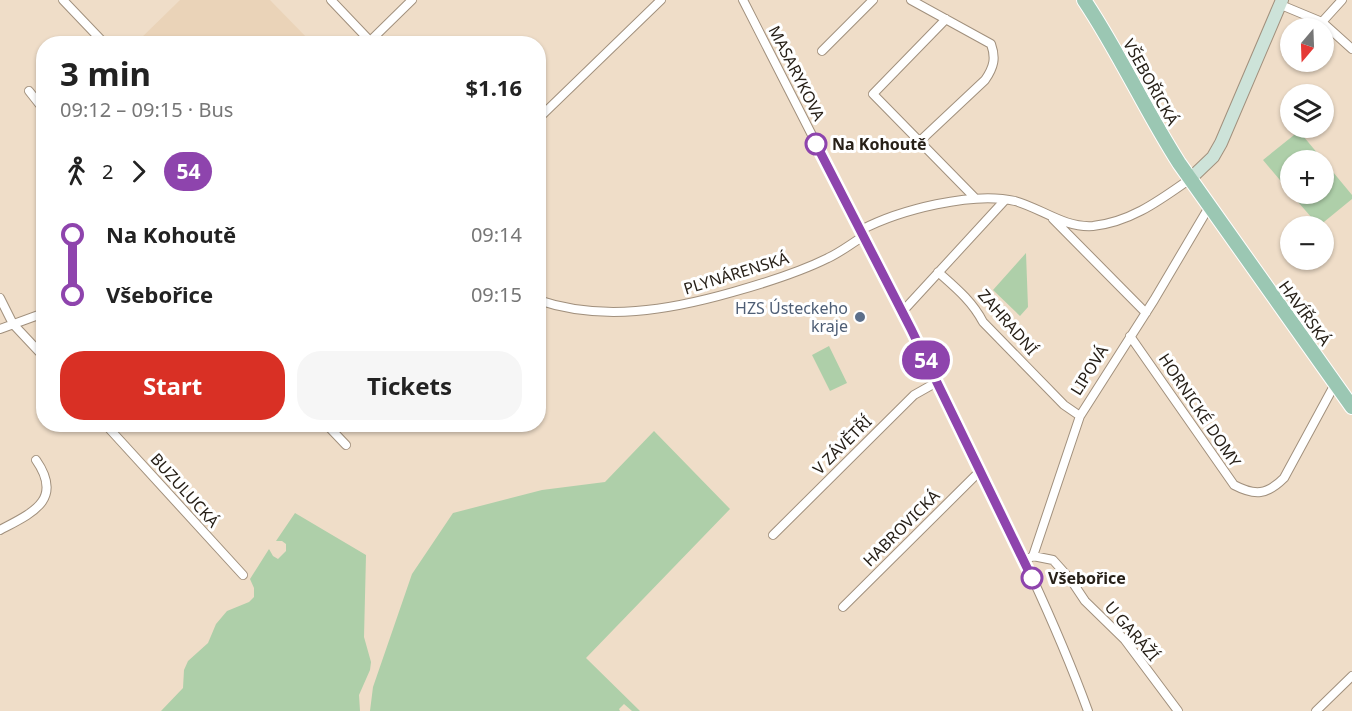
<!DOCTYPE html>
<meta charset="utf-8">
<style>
:root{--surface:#fff;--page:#f6f6f6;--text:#222;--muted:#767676;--accent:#d93025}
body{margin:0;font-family:"Noto Sans",sans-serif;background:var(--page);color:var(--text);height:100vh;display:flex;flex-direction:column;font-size:22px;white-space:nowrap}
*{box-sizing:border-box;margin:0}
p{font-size:20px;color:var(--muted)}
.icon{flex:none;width:33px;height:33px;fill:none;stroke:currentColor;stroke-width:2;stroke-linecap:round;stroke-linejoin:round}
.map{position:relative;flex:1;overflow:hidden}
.sheet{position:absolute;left:36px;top:36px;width:510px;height:396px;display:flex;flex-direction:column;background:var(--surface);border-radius:24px;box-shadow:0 2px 4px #0004}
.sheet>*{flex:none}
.badge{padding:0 12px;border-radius:20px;font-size:21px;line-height:39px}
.needle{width:39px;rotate:199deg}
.controls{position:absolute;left:1280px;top:18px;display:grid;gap:12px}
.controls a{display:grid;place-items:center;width:54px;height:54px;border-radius:50%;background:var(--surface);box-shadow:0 2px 4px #0004;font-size:30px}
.map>.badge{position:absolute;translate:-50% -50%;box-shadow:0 0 0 3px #fff}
.legs{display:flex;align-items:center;gap:9px;height:66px;padding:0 24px;font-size:20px}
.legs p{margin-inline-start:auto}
.overview{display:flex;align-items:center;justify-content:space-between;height:102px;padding:0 24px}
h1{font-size:33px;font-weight:700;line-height:45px}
.button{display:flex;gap:12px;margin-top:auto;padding:12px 24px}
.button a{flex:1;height:69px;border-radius:24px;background:var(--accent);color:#fff;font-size:24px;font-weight:700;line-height:69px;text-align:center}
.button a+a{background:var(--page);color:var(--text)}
ul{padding:0 24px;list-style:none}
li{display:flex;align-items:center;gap:21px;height:60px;font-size:22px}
li i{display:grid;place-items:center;width:9px;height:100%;margin:0 8px;background:currentColor}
li i::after{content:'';width:15px;height:15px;margin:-8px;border:4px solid;border-radius:50%;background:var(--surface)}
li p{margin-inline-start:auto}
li:first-child i{background:linear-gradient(#0000 50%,currentColor 0)}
li:last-child i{background:linear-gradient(currentColor 50%,#0000 0)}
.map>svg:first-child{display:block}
.built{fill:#ead3b8}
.green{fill:#aecfa9}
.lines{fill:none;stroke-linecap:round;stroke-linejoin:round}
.street-casing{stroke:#a1907d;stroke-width:10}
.secondary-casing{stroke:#a1907d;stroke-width:14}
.primary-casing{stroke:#fff;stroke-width:16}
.street{stroke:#fff;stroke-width:8}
.secondary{stroke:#cde3d9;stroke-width:12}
.primary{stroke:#9bc7b3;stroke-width:14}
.line-1-casing{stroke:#fff;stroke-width:14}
.line-1{stroke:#8e44ad;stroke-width:9}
.stop-1-dot{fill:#fff;stroke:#8e44ad;stroke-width:3}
.service-dot{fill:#5c6f8a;stroke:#fff;stroke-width:2}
.labels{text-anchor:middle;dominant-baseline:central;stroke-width:6;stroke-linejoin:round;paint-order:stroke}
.street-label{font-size:16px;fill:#272018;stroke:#fff}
.stop-label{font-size:16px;font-weight:bold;fill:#272018;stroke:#fff;text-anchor:start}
.service-label{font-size:16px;fill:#4e5e75;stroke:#fff;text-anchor:end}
</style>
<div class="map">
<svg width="1352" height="711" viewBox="0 0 1352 711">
<rect width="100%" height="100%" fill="#efddc8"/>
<!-- built -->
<path class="built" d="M 180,0 L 270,0 L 312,43 L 138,43 L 137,42 Z"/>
<!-- green -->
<path class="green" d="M 1299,131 L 1352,195 L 1352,199 L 1319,226 L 1291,194 L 1323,194 L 1323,160 L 1290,160 L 1290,192 L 1263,160 Z
M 1026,253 L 1028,307 L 1020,316 L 993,290 Z
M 829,346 L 847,383 L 830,391 L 812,355 Z
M 654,431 L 730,509 L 586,658 L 640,711 L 632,711 L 624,704 L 619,709 L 620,711 L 370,711 L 373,687 L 412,574 L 453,513 L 542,490 L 605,482 Z
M 295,513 L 366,555 L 364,637 L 371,662 L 370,670 L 359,695 L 360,711 L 161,711 L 183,688 L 184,670 L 188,661 L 208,643 L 216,624 L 227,611 L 249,602 L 254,597 L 254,588 L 250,579 L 269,549 L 273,556 L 278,559 L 286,551 L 286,544 L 282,541 L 276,541 Z"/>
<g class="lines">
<!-- street casing -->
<g class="street-casing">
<path id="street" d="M 63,0 L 105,44
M 331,0 L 370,41
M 743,0 C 813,136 882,272 950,409 C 999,508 1050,607 1088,711
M 911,0 L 991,44 C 996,58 994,67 985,80 L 920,141
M 1281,5 L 1322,22 L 1352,49
M 946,19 L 873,94 L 975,198
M 1322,22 L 1342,0
M 367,44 L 412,0
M 822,51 L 873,0
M 29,91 L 44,110
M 538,119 L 661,0
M 1053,219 L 1146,313
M 861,230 C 899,210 973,191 1015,201 C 1041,208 1064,228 1093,226 C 1131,222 1160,200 1190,179
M 938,272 C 956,288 972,301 983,322 L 1064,405 L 1080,416
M 0,298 L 13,324 L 44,357
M 538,300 C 602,322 670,310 733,292 C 765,283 798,273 828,258 C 841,252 852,243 864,236
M 902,312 L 1005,200
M 0,329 L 44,313
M 1130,336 L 1234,485 C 1255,496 1267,495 1284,478 L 1335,384
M 105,424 L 243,575
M 326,424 L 346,445
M 0,530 C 32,513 64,500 36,460
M 773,535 L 914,395 L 937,382
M 1033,556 L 1053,560 L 1071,580 L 1085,601 L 1125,640 L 1178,711
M 1024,561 L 1033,556 L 1080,416 L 1154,300 L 1209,207
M 843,607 L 981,470
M 1316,711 L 1352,676"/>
</g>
<!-- secondary casing -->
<g class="secondary-casing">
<path id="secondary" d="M 1190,179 L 1213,157 L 1221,143 L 1282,0"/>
</g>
<!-- primary casing -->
<g class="primary-casing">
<path id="primary" d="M 1084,0 C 1119,52 1145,110 1179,163 L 1352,407"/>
</g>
<!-- street -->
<use href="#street" class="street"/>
<!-- secondary -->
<use href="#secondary" class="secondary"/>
<!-- primary -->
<use href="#primary" class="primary"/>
</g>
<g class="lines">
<!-- line-1 casing -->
<g class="line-1-casing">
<path id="line-1" d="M 816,144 L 911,329 L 1032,578"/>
</g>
<!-- line-1 -->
<use href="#line-1" class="line-1"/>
</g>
<!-- markers -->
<g class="stop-1-dot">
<circle cx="816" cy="144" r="10"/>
<circle cx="1032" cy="578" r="10"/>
</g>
<circle class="service-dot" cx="860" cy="317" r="6"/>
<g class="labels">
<!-- street labels -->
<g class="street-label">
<text transform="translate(797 73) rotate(63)">MASARYKOVA</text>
<text transform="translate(1151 82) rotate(61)">VŠEBOŘICKÁ</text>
<text transform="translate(736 273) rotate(-17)">PLYNÁRENSKÁ</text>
<text transform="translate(1305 313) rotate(54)">HAVÍŘSKÁ</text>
<text transform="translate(1008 322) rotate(49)">ZAHRADNÍ</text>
<text transform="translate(1089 370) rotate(-58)">LIPOVÁ</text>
<text transform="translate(1200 410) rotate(56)">HORNICKÉ DOMY</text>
<text transform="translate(842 445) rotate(-45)">V ZÁVĚTŘÍ</text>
<text transform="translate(185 490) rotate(48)">BUZULUCKÁ</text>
<text transform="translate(901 528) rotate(-45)">HABROVICKÁ</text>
<text transform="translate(1132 631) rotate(49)">U GARÁŽÍ</text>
</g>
<!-- stop labels -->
<g class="stop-label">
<text x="832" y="144">Na Kohoutě</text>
<text x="1048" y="578">Všebořice</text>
</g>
<!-- service labels -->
<g class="service-label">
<text x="848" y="308">HZS Ústeckeho<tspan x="848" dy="18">kraje</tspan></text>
</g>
</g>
</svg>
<div class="controls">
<a><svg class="needle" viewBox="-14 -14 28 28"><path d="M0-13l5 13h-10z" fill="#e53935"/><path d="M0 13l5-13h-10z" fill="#767676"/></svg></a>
<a><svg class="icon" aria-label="layers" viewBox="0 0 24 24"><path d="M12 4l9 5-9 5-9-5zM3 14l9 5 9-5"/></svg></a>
<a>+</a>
<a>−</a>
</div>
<b class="badge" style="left:926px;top:360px;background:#8e44ad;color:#fff">54</b>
<section class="sheet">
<div class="overview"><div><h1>3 min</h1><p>09:12 – 09:15 · Bus</p></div><b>$1.16</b></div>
<div class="legs"><svg class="icon" aria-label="walk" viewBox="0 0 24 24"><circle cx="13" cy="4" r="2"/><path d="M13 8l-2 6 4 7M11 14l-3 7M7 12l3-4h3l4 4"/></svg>2<svg class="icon" aria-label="forward" viewBox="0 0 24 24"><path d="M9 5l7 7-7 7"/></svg><b class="badge" style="background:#8e44ad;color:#fff">54</b></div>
<ul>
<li><i style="color:#8e44ad"></i><b>Na Kohoutě</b><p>09:14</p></li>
<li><i style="color:#8e44ad"></i><b>Všebořice</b><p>09:15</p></li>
</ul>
<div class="button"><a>Start</a><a>Tickets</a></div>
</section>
</div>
